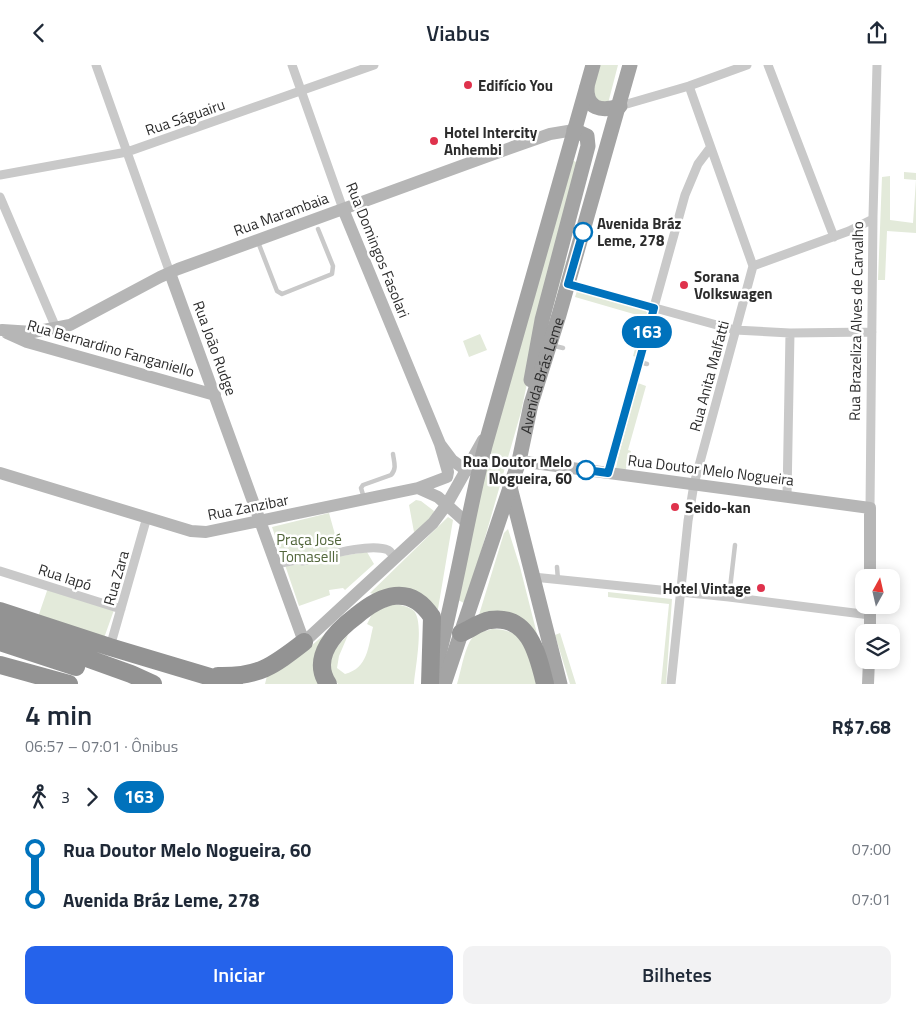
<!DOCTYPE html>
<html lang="pt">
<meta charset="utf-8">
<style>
:root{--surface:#fff;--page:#f2f2f3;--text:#1f2937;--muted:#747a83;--accent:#2563eb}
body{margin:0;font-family:"Titillium Web",sans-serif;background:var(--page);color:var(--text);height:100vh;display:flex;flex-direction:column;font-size:19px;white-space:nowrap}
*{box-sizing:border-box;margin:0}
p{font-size:16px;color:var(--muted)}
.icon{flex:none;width:28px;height:28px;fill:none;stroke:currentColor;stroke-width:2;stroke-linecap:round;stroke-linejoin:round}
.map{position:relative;height:619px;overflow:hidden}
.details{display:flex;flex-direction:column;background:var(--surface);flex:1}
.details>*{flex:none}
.badge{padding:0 10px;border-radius:16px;font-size:18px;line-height:32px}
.needle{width:32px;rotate:8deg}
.buttons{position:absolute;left:855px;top:504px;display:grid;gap:10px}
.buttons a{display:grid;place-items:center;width:45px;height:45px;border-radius:10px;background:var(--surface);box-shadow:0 2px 12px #0003;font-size:25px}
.map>.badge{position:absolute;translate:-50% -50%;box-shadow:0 0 0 2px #fff}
.legs{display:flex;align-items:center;gap:8px;height:55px;padding:0 25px;font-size:16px}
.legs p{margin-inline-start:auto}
.summary{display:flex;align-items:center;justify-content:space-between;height:85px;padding:0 25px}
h1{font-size:28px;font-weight:600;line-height:38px}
.primary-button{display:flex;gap:10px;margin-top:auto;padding:10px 25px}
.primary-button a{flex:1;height:58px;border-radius:10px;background:var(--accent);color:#fff;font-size:20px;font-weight:600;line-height:58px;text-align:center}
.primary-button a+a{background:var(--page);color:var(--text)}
ul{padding:0 25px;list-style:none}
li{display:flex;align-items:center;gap:18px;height:50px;font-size:19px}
li i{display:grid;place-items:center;width:8px;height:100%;margin:0 6px;background:currentColor}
li i::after{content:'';width:12px;height:12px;margin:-6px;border:4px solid;border-radius:50%;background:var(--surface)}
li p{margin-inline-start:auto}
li:first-child i{background:linear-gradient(#0000 50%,currentColor 0)}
li:last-child i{background:linear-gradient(currentColor 50%,#0000 0)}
header{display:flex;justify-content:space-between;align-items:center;height:65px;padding:0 25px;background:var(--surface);font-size:22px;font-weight:600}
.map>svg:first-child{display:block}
.green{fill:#e3eada}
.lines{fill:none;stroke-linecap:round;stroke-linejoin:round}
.lane{stroke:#c9c9c9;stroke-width:4.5}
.street{stroke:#c9c9c9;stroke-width:9}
.secondary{stroke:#b6b6b6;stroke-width:12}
.primary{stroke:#a4a4a4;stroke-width:15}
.highway{stroke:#939393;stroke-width:18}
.line-1-casing{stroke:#fff;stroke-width:11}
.line-1{stroke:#0072bc;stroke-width:8}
.poi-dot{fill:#df324c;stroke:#fff;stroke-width:2}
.stop-1-dot{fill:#fff;stroke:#0072bc;stroke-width:2.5}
.labels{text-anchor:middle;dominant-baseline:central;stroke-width:5;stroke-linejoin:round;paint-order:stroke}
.poi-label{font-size:15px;font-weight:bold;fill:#2c2c2c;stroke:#fff;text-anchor:start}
.street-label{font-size:15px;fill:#2c2c2c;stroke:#fff}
.stop-label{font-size:15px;font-weight:bold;fill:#2c2c2c;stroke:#fff;text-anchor:start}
.park-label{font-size:15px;fill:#52663b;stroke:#fff}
</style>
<header><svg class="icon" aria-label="back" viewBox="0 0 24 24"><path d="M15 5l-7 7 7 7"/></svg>Viabus<svg class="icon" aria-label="share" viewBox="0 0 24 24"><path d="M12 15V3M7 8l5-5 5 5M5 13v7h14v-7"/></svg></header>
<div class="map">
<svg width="916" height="619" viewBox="0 0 916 619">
<rect width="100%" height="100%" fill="#fff"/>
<!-- green -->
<path class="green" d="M 599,0 L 618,0 L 605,50 L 586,43 Z
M 571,95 L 579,98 L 561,193 L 566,196 L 553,242 L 539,261 L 521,347 L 466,539 L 456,534 L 496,362 Z
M 904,107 L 916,108 L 916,168 L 887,166 L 885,215 L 878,215 L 882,112 L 890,111 L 890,155 L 913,158 L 916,115 L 904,114 Z
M 577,226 L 645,245 L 648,249 L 636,292 L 633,291 L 644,252 L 575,232 Z
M 480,269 L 487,285 L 469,292 L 463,276 Z
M 638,318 L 646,321 L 628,385 L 631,386 L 625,407 L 616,403 L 618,393 Z
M 416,435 L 421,436 L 434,446 C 432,456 423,464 414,467 L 409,440 Z
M 329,448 L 341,491 L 367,487 L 374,499 L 345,525 L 343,523 L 329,525 L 330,530 L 299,541 L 272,462 Z
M 448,452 L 453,455 L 438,544 L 433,546 L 370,528 Z
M 508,464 L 520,502 L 538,573 L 478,553 L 504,468 Z
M 48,523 L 114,545 L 104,573 L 38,552 Z
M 608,527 L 672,534 L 666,619 L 661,619 L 669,539 L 608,532 Z
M 394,539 C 400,540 407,541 413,545 C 425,555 415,604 414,619 L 338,619 C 321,599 333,585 348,570 L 339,591 L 337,603 L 345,609 C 368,603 368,582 373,562 L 367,559 L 373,547 Z
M 492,564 C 529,564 528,590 537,619 L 457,619 C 461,607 465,579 474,571 C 479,567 486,566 492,564 Z
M 560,568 L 576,619 L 570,619 L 555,570 Z
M 325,569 L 322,619 L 265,619 L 267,611 L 291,598 Z"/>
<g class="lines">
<!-- lane -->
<path class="lane" d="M 466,86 L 471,97
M 258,177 L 277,226 L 282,229 L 332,209 L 333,201 L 318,164
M 551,280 L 563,283
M 639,297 L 647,299
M 364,433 L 361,423 L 363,420 L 391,410 C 397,404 394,397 393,389
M 278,501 L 302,496
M 557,502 L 558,515
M 729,532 L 735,480"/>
<!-- street -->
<path class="street" d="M 96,0 L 170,208
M 292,0 L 343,144
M 768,0 L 834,172
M 620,41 L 689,21 L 747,0
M 0,110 L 127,87 L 374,0
M 0,132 L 56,263
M 753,201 L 849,166 L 873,154
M 568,219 L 735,265 L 790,268 L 872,267
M 608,408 L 685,130 L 698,99 L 710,83
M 787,431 L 790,268
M 870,443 L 873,151 L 877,0
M 302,496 C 321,492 370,477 388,485 C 391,487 393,490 395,494
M 0,506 L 121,544
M 533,512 L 729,532 L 870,550
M 110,582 L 147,452
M 671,619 L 688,456 L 694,419 L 753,201 L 689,21"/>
<!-- secondary -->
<path class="secondary" d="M 343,144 L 440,379 L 452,395 L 467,406
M 170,208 L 304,577 L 433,458 L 447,439 L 483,375
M 2,265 L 33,267 L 70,260 L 160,212 L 178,204 L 513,82 L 550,69 L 574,65
M 7,268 L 27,277 L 215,330
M 519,396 L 870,443 L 870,512
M 0,408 L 191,466 L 206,467 L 418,423 L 447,412 L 448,407 L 440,379
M 418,423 L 438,432 L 467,458
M 870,568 L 870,540
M 868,619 L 869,595"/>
<!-- primary -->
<g class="primary">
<path d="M 587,22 C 586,44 601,47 620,41"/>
<path d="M 531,315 L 542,255 L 588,81 L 587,71 L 574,65"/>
<path d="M 510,422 L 560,619"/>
<path d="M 434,608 C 455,533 466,456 485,381 L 593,0"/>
<path id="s1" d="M 444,619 L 519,396 L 531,339 L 559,250 L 630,0"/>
</g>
<!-- highway -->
<path class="highway" d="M 0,546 L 110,582 L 234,619
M 0,562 L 131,609 L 153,619
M 461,568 C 471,564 479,557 490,555 C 529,549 538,590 545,619
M 0,577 L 76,602
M 0,600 L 69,619
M 218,611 C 259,612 273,601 304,577
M 328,619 C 310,592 336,566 356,551 C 381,530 410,518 432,552 L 430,619"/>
</g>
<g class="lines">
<!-- line-1 casing -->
<g class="line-1-casing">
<path id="line-1" d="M 583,167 L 568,219 L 654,243 L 608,408 L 586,405"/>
</g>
<!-- line-1 -->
<use href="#line-1" class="line-1"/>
</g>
<!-- markers -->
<g class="poi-dot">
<circle cx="468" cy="20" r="5"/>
<circle cx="434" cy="76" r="5"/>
<circle cx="684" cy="220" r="5"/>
<circle cx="675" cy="442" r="5"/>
<circle cx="761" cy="523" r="5"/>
</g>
<g class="stop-1-dot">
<circle cx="583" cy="167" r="9"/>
<circle cx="586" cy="405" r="9"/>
</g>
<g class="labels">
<!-- poi labels -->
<g class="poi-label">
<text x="478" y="20">Edifício You</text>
<text x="444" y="67">Hotel Intercity<tspan x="444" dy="17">Anhembi</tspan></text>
<text x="694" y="211">Sorana<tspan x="694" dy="17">Volkswagen</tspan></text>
<text x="685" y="442">Seido-kan</text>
<text x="751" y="523" text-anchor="end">Hotel Vintage</text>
</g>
<!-- street labels -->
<g class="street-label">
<text transform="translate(185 52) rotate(-19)">Rua Ságuairu</text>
<text transform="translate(281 149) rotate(-20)">Rua Marambaia</text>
<text transform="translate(378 185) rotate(68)">Rua Domingos Fasolari</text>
<text transform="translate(856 256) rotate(-89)">Rua Brazeliza Alves de Carvalho</text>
<text transform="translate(111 283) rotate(16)">Rua Bernardino Fanganiello</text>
<text transform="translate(215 283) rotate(70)">Rua João Rudge</text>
<text stroke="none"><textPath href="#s1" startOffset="324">Avenida Brás Leme</textPath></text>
<text transform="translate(709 311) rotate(-75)">Rua Anita Malfatti</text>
<text transform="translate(711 405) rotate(7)">Rua Doutor Melo Nogueira</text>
<text transform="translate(248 442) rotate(-11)">Rua Zanzibar</text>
<text transform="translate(65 512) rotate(18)">Rua Iapó</text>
<text transform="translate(116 513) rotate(-74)">Rua Zara</text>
</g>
<!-- stop labels -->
<g class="stop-label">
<text x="597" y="158">Avenida Bráz<tspan x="597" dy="17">Leme, 278</tspan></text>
<text x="572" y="396" text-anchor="end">Rua Doutor Melo<tspan x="572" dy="17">Nogueira, 60</tspan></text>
</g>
<!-- park labels -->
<g class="park-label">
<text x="309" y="474">Praça José<tspan x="309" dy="17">Tomaselli</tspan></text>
</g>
</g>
</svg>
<div class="buttons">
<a><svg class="needle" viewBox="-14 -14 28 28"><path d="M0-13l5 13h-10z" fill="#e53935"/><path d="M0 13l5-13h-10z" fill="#747a83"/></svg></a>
<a><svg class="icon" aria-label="layers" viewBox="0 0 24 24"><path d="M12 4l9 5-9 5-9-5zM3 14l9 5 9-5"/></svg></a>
</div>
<b class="badge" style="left:647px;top:267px;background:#0072bc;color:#fff">163</b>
</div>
<section class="details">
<div class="summary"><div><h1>4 min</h1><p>06:57 – 07:01 · Ônibus</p></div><b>R$7.68</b></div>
<div class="legs"><svg class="icon" aria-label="walk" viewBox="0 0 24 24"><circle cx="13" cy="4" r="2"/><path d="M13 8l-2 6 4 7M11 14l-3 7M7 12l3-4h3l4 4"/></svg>3<svg class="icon" aria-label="forward" viewBox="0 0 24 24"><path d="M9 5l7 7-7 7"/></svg><b class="badge" style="background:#0072bc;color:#fff">163</b></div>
<ul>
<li><i style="color:#0072bc"></i><b>Rua Doutor Melo Nogueira, 60</b><p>07:00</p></li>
<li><i style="color:#0072bc"></i><b>Avenida Bráz Leme, 278</b><p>07:01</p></li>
</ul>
<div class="primary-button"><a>Iniciar</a><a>Bilhetes</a></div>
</section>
